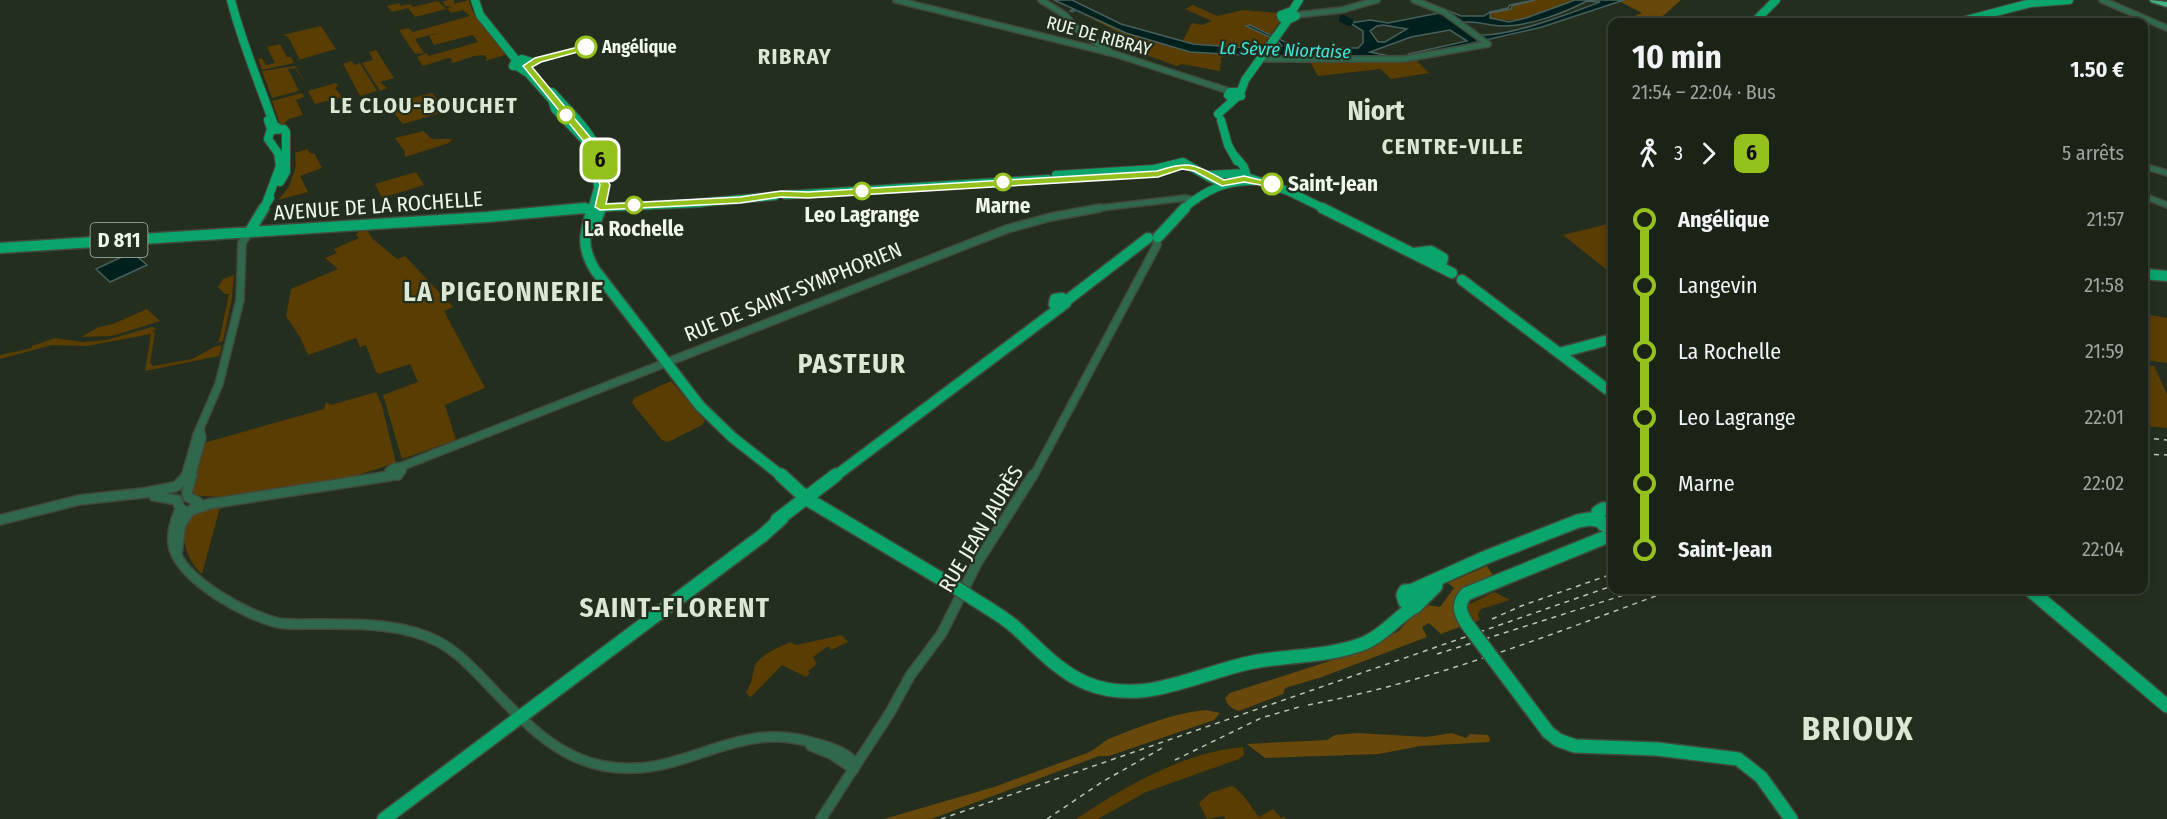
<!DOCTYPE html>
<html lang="fr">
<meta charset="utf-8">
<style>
:root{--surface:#1b2216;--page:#242a1f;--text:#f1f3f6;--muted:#a0a4a1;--line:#393f35}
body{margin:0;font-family:"Fira Sans Condensed",sans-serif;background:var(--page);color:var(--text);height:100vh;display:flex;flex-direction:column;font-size:22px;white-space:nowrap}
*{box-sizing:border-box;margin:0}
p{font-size:20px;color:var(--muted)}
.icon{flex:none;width:33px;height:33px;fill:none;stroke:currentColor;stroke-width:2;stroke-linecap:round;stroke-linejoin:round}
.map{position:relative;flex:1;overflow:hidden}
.details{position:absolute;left:1608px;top:18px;width:540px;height:576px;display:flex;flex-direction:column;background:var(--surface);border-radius:12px;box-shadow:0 3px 9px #0003,0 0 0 2px var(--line)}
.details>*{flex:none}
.badge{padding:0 12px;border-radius:9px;font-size:21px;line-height:39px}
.map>.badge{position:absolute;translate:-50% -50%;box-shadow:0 0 0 3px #fff}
.legs{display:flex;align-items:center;gap:9px;height:66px;padding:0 24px;font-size:20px}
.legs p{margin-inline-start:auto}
.overview{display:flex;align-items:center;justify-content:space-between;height:102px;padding:0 24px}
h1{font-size:33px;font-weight:700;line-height:45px}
ul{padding:0 24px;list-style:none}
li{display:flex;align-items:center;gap:21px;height:66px;font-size:22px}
li i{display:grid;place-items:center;width:9px;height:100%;margin:0 8px;background:currentColor}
li i::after{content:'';width:15px;height:15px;margin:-8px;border:4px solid;border-radius:50%;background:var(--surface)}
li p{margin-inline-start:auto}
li:first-child i{background:linear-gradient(#0000 50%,currentColor 0)}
li:last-child i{background:linear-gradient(currentColor 50%,#0000 0)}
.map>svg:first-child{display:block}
.green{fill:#593d03}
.forest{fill:#68490b}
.water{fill:#00201e;stroke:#48605c;stroke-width:1.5;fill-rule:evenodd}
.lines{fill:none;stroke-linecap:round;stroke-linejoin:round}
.river{stroke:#00201e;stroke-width:8}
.minor-far2-casing{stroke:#414a3b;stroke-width:8}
.minor-far1-casing{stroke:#414a3b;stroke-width:10}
.minor-casing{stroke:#414a3b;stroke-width:12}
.major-far2-casing{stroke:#414a3b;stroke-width:10}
.major-far1-casing{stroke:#414a3b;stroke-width:13}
.major-casing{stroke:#414a3b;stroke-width:16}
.highway-casing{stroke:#414a3b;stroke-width:3}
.minor-far2{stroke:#30684d;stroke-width:5}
.minor-far1{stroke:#30684d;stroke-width:7}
.minor{stroke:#30684d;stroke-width:9}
.major-far2{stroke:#0aa46d;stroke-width:8}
.major-far1{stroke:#0aa46d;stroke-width:10}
.major{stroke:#0aa46d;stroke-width:13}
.highway{fill:#3fb681;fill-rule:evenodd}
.rail{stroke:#bcc4b7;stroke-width:1.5;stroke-dasharray:5 5;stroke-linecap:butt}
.major-bridge-casing{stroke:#414a3b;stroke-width:16;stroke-linecap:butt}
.major-bridge{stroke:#0aa46d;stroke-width:13}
.line-1{fill:#95c11f;stroke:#fff;stroke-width:1.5}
.stop-1-dot{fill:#fff;stroke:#95c11f;stroke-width:3}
.labels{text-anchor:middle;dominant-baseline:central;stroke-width:4.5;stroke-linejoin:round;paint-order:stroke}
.far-street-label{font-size:18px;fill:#f0f7ec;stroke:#242e1e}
.far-stop-label{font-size:18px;font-weight:bold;fill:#f0f7ec;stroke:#242e1e;text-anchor:start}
.far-water-label{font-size:18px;font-style:italic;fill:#3ce7dc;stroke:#242e1e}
.shield{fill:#242e1e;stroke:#b3bbae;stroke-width:1.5}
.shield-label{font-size:20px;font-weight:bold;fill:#f0f7ec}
.stop-label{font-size:21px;font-weight:bold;fill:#f0f7ec;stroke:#242e1e}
.street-label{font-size:21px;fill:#f0f7ec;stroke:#242e1e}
.far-district-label{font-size:22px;font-weight:bold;letter-spacing:1.5px;fill:#dbe8d3;stroke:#242e1e}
.far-town-label{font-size:27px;font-weight:bold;fill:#dbe8d3;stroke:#242e1e}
.district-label{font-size:27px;font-weight:bold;letter-spacing:1.5px;fill:#dbe8d3;stroke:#242e1e}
.near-district-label{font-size:33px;font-weight:bold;letter-spacing:1.5px;fill:#dbe8d3;stroke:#242e1e}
</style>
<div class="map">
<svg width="2167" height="819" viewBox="0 0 2167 819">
<rect width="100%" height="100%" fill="#242e1e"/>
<!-- green -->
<path class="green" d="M 448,0 L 454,0 L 454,4 L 469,0 C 473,21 495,38 508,54 L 485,61 L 487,58 L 484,55 L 474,56 L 453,63 L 451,62 L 452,59 L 448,58 L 423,66 L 417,57 L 426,53 L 429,56 L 478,42 L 473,35 L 434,45 L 429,36 L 441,32 L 415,39 L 424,53 L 415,54 L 399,30 L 408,28 L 413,32 L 470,16 L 463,10 L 451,13 L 447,8 L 453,7 L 445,6 L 443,2 Z
M 1534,0 L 1574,0 C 1547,12 1516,27 1486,17 L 1490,13 Z
M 438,1 L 446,9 L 415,17 L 408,8 L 392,12 L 387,6 L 399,3 L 401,6 L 410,4 L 413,7 Z
M 1193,5 L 1217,16 L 1243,10 L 1278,13 L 1281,20 L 1262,47 L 1225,47 L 1182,42 L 1192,23 L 1202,25 L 1212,21 L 1185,9 Z
M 1078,12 L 1126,33 L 1185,51 L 1238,55 L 1221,57 L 1220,71 L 1181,64 L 1177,66 L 1143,54 L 1111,46 L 1108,43 L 1122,34 Z
M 321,26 L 336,49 L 298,60 L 299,58 L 288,37 L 283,35 Z
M 280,44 L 287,57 L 291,57 L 294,63 L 262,70 L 258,59 L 262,58 L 266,65 L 275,63 L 267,47 Z
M 376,50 L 394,78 L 380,82 L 387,88 L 380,91 L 362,63 L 373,60 L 369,52 Z
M 1309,60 L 1416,60 L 1429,73 L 1391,79 L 1381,69 L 1318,76 Z
M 352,61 L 354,65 L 360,63 L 377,91 L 360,96 L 343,64 Z
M 295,66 L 306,84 L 295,68 L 288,69 L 299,91 L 272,98 L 262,71 Z
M 336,83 L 338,86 L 335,88 L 342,97 L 315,104 L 308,91 Z
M 302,93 L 304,97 L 296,100 L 303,115 L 289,119 L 281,127 L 272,101 Z
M 432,93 L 447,111 L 403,124 L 389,107 L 392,103 Z
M 423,131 L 432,139 L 452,139 L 449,143 L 405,157 L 405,152 L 395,138 Z
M 307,149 L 311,154 L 314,153 L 322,168 L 300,176 L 308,192 L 278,200 L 289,187 L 296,165 L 295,153 Z
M 416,172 L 424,185 L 382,198 L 375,184 Z
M 1612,223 L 1612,274 L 1563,235 Z
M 359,230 L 367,230 L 373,239 L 397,259 L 405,256 L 453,307 L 444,311 L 485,388 L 445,405 L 456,440 L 402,459 L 383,395 L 418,382 L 410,364 L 379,374 L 376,372 L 366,345 L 360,347 L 356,338 L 308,355 L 300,337 L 286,316 L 291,289 L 338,269 L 325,258 L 337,253 L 334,249 L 359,238 L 356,235 Z
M 234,275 L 232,298 L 223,341 L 216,343 L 219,341 L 229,294 L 225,294 L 218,287 L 223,279 Z
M 147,309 L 160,321 L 112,336 L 81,337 L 99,327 L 113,324 Z
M 2144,314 L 2167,318 L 2167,363 L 2144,360 Z
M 152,327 L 157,329 L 152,331 L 155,333 L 150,363 L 153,366 L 192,359 L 214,347 L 222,345 L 219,356 L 145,371 L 151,334 L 87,346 L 52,345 L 0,359 L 0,355 L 32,348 L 32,346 L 55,338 L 82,342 L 106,340 Z
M 2144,365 L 2154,366 L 2167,394 L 2167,428 L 2144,426 Z
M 671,381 L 705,421 L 702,425 L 668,442 L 662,440 L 632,403 L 634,398 Z
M 376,392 L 382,406 L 396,463 C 381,467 366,473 351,477 C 323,483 215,504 194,494 L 193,487 L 204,443 L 324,409 L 326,402 L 331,405 Z
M 221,506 L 219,511 L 202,574 C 187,562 175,529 193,514 C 200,508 212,508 221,506 Z
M 1494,592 L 1510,600 L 1481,609 L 1478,614 L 1480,620 L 1473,623 L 1467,613 L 1468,605 Z
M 842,635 L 848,642 L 831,650 L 828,646 L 813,657 L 817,664 L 808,671 L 810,673 L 806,677 L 782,665 L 751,697 L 748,695 L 746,692 C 752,683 752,678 754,669 C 757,655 779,648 790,642 L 796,645 Z
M 1243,747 L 1244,755 L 1239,759 L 1146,792 L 1098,819 L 1076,819 C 1125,787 1183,752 1243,747 Z
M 1231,786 C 1240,788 1252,808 1259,817 L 1273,809 L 1281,818 L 1284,816 L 1286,819 L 1226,819 L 1223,816 L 1207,819 L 1199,803 L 1210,793 Z"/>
<!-- forest -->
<path class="forest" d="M 1624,0 L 1681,0 L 1656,22 C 1647,22 1640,24 1632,17 L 1642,13 L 1619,1 Z
M 1487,566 L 1494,577 L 1457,597 C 1451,608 1457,616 1462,626 L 1441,634 L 1429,623 L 1422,627 L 1427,637 L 1322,677 L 1285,688 L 1283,694 L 1239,711 C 1232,709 1227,705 1225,698 L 1230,693 L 1355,653 L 1399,631 L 1412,616 L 1426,605 L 1440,607 L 1454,588 L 1448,583 Z
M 1206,710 L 1220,713 L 1214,720 L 1109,756 L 1099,756 L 931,819 L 884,819 L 994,787 L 1087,753 C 1097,749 1103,741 1111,738 C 1141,726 1174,713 1206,710 Z
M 1357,733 L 1426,737 L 1452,733 L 1466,738 L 1470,734 L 1488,735 L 1490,739 L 1489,742 L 1420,746 L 1379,754 L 1265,758 L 1247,744 L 1327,740 L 1335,735 Z"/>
<!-- water -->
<path class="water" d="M 1054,0 L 1072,0 L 1121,24 L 1193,44 L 1246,48 L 1282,46 L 1278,41 L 1246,26 L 1250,25 L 1293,46 L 1299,45 L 1304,48 L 1358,48 L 1363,43 L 1363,31 L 1350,23 L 1370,20 L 1388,23 L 1449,11 L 1461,16 L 1484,16 L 1490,12 L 1508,8 L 1510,5 L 1535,0 L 1512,6 L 1511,9 L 1490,13 L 1490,18 L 1509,22 L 1526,18 L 1575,0 L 1624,0 L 1542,27 L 1412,57 L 1409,54 L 1467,41 L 1450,30 L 1411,37 L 1370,52 L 1394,57 L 1241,55 L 1190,52 L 1126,33 L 1076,10 L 1072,12 L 1070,11 L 1074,9 ZM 1587,1 L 1600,2 C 1574,12 1500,41 1474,34 C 1469,33 1463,26 1459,23 C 1477,19 1489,27 1506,26 C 1532,25 1564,13 1587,1 ZM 1383,25 L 1407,29 L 1385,42 L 1378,42 L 1370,31 L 1377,26 Z
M 132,252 L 147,265 L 110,282 L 96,269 Z"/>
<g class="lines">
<!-- river -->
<path class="river" d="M 1343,19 L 1349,22"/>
<!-- minor-far2 casing -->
<g class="minor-far2-casing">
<path id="minor-far2" d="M 896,0 L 1115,54 L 1232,92
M 1041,0 L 1065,15 L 1078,30 L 1109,51
M 1414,0 L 1444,12 L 1488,44
M 2102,0 L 2167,28
M 1296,15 L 1342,10 L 1377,0
M 1259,59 L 1404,59 L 1488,44
M 2144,166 L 2167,173
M 2144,196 L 2167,205
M 1091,209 L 1185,198 L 1197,200"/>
</g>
<!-- minor-far1 casing -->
<g class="minor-far1-casing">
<path id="minor-far1" d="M 395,467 L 402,467 L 402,471 L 397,476 L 390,476 L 389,471 Z
M 400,467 L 1007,229 L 1051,217 L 1100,208
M 185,477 L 197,435 L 219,384 L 240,300 L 242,243 L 250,231
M 191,477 L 202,438 L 200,430
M 384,477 L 390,476
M 1033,477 L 1157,245 L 1157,241"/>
</g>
<!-- minor casing -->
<g class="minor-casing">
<path id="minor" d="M 192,475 L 187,492 L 188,497 L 198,502 L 193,509
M 390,475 L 398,475
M 177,486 L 187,475
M 154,496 L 177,500 L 180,509
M 180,509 C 175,521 170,536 174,549 C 184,581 247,616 279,623 C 291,625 306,624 319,624 C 360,624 403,623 439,642 C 456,651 468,664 481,677 C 516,713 552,757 604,766 C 668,778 709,741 768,737 C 786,736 805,740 822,745 C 835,749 848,753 856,765
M 180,509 L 187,512 L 209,504 L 390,476
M 0,520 L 79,500 L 143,493 L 174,487
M 177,554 L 181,524 L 190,511
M 811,746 L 831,754 L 854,769
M 821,819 L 891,711 L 910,676 L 942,633 L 977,563 L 1033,475"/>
</g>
<!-- major-far2 casing -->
<g class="major-far2-casing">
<path id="major-far2" d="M 231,0 C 242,43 259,83 274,125 L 278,128
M 475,0 L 480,15 L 517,61
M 1289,12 L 1296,16 L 1288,20 L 1282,18 L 1281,15 Z
M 1291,13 L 1299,0
M 1754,22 L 1776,0
M 1958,22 L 2031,3 L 2069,0
M 522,59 L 532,62 L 523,67 L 513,66 L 515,62 Z
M 520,68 L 528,73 L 552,100 L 555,109 L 588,144 L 596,159 L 598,188 L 592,209
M 552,92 C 585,128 618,156 600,209
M 1230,92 L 1238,92 L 1241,96 L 1230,97 L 1228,95 Z
M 1240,94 L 1245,80 L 1288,20
M 1218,114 L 1236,98
M 1221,120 L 1228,145 L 1237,161
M 273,130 L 284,129 L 286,132 L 286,172 L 280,182
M 1235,156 L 1244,167 L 1247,177 L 1288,191 L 1325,209
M 1056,175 L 1154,169 L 1183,162 L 1210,178 L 1226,184
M 1208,175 L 1246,173
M 785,195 L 1048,179
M 696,203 L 775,196
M 266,204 L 280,166 L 278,153 L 268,139 L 271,129 L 268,120
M 263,209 L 270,198
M 568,209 L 702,203
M 1183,209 C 1204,191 1226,180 1254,181"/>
</g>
<!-- major-far1 casing -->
<g class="major-far1-casing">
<path id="major-far1" d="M 592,208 C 585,234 580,245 595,270 L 700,406 L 732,437 L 783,477
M 1322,208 L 1452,273
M 250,231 L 264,208
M 592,232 L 601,208
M 1158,237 L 1185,208
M 0,248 L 487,217 L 585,208
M 1414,253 L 1431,251 L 1443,258 L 1442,262
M 2144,274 L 2167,276
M 1462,280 L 1612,393
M 1066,301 L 1148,238
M 1559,353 L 1612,339
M 834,477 L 1066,303 L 1062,298 L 1055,299 L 1054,304 L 1060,306"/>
</g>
<!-- major casing -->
<g class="major-casing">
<path id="major" d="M 781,475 L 807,499 L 958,589
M 777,520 L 836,475
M 1604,525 L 1598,518 L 1598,512 L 1603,509 L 1612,509
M 1413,590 L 1484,558 L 1578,521 L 1590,519 L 1600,521
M 2030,590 L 2167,706
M 966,594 C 982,605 1000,614 1015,627 C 1037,647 1058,671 1086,683 C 1144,707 1197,673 1253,662 C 1290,655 1329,657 1365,643 C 1387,633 1396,617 1416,606
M 1422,599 C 1419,591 1413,590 1405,591 L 1403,595 L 1405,602 L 1416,606 L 1436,586
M 1467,624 C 1460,613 1457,604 1466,594 L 1606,537 L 1612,530
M 1548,732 L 1558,740 L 1575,746 L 1657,749 L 1738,759 L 1761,777 L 1791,819
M 384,819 L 762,536 L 782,518"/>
</g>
<!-- highway casing -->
<g class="highway-casing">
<path id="highway" d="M 2150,0 L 2167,2 L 2167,7 L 2151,2 Z"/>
</g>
<!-- minor-far2 -->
<use href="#minor-far2" class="minor-far2"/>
<!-- minor-far1 -->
<use href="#minor-far1" class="minor-far1"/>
<!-- minor -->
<use href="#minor" class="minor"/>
<!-- major-far2 -->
<use href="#major-far2" class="major-far2"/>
<!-- major-far1 -->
<use href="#major-far1" class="major-far1"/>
<!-- major -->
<use href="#major" class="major"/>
<!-- highway -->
<use href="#highway" class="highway"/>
<!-- rail -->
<path class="rail" d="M 2144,438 L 2167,440
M 2144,454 L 2167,455
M 1492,619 L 1521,606 L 1612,574
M 1437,654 L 1640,590
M 1308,705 C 1434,681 1552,634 1672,590
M 1175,760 L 1261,718 L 1299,707
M 941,819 L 1612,586
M 1047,819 L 1102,782 L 1162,748"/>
<!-- major-bridge casing -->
<g class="major-bridge-casing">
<path id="major-bridge" d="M 958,589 L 966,594
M 1467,624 L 1548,732"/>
</g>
<!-- major-bridge -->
<use href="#major-bridge" class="major-bridge"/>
</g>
<!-- line-1 -->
<path class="line-1" d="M 586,45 L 589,45 L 589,49 L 541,62 L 532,67 L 599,148 C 604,159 604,176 610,185 L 606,204 L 740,197 L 781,191 L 808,192 L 1157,171 C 1189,160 1194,164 1224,180 L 1244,176 L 1277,184 L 1272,187 L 1244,182 L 1222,186 L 1194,171 L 1182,169 L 1158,177 L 808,198 L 781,197 L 740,203 L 600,210 L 595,207 L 600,185 L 590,149 L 523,66 L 535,58 Z"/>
<!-- markers -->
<g class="stop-1-dot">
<circle cx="586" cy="47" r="10"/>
<circle cx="566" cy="115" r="8"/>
<circle cx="1003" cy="182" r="8"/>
<circle cx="1272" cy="184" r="10"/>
<circle cx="862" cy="191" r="8"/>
<circle cx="634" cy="205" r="8"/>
</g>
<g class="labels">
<!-- far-street labels -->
<g class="far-street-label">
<text transform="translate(1099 36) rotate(15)">RUE DE RIBRAY</text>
</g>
<!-- far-stop labels -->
<g class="far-stop-label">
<text x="602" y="47">Angélique</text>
</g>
<!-- far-water labels -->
<g class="far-water-label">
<text transform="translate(1285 50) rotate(2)">La Sèvre Niortaise</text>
</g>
<!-- shield labels -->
<rect class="shield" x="90.5" y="223" width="57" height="34" rx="4.5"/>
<g class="shield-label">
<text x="119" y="240">D 811</text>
</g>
<!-- stop labels -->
<g class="stop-label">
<text x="1288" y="184" text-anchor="start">Saint-Jean</text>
<text x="1003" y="206">Marne</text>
<text x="862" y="215">Leo Lagrange</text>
<text x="634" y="229">La Rochelle</text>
</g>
<!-- street labels -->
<g class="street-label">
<text transform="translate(378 206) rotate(-4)">AVENUE DE LA ROCHELLE</text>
<text transform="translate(793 292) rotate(-22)">RUE DE SAINT-SYMPHORIEN</text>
<text transform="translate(981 529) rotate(-59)">RUE JEAN JAURÈS</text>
</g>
<!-- far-district labels -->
<g class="far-district-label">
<text x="795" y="56">RIBRAY</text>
<text x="424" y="105">LE CLOU-BOUCHET</text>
<text x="1453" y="146">CENTRE-VILLE</text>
</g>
<!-- far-town labels -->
<g class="far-town-label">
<text x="1376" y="111">Niort</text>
</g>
<!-- district labels -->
<g class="district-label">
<text x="504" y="292">LA PIGEONNERIE</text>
<text x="852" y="364">PASTEUR</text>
<text x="675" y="608">SAINT-FLORENT</text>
</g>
<!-- near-district labels -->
<g class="near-district-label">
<text x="1858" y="729">BRIOUX</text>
</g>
</g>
</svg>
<b class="badge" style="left:600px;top:160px;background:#95c11f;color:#111">6</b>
<section class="details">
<div class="overview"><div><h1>10 min</h1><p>21:54 – 22:04 · Bus</p></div><b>1.50 €</b></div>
<div class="legs"><svg class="icon" aria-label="walk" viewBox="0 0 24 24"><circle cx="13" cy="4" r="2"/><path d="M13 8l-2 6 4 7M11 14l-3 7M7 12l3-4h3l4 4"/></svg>3<svg class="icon" aria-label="forward" viewBox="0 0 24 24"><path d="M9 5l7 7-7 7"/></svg><b class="badge" style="background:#95c11f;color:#111">6</b><p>5 arrêts</p></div>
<ul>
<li><i style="color:#95c11f"></i><b>Angélique</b><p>21:57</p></li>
<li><i style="color:#95c11f"></i><span>Langevin</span><p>21:58</p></li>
<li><i style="color:#95c11f"></i><span>La Rochelle</span><p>21:59</p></li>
<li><i style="color:#95c11f"></i><span>Leo Lagrange</span><p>22:01</p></li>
<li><i style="color:#95c11f"></i><span>Marne</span><p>22:02</p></li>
<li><i style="color:#95c11f"></i><b>Saint-Jean</b><p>22:04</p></li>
</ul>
</section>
</div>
